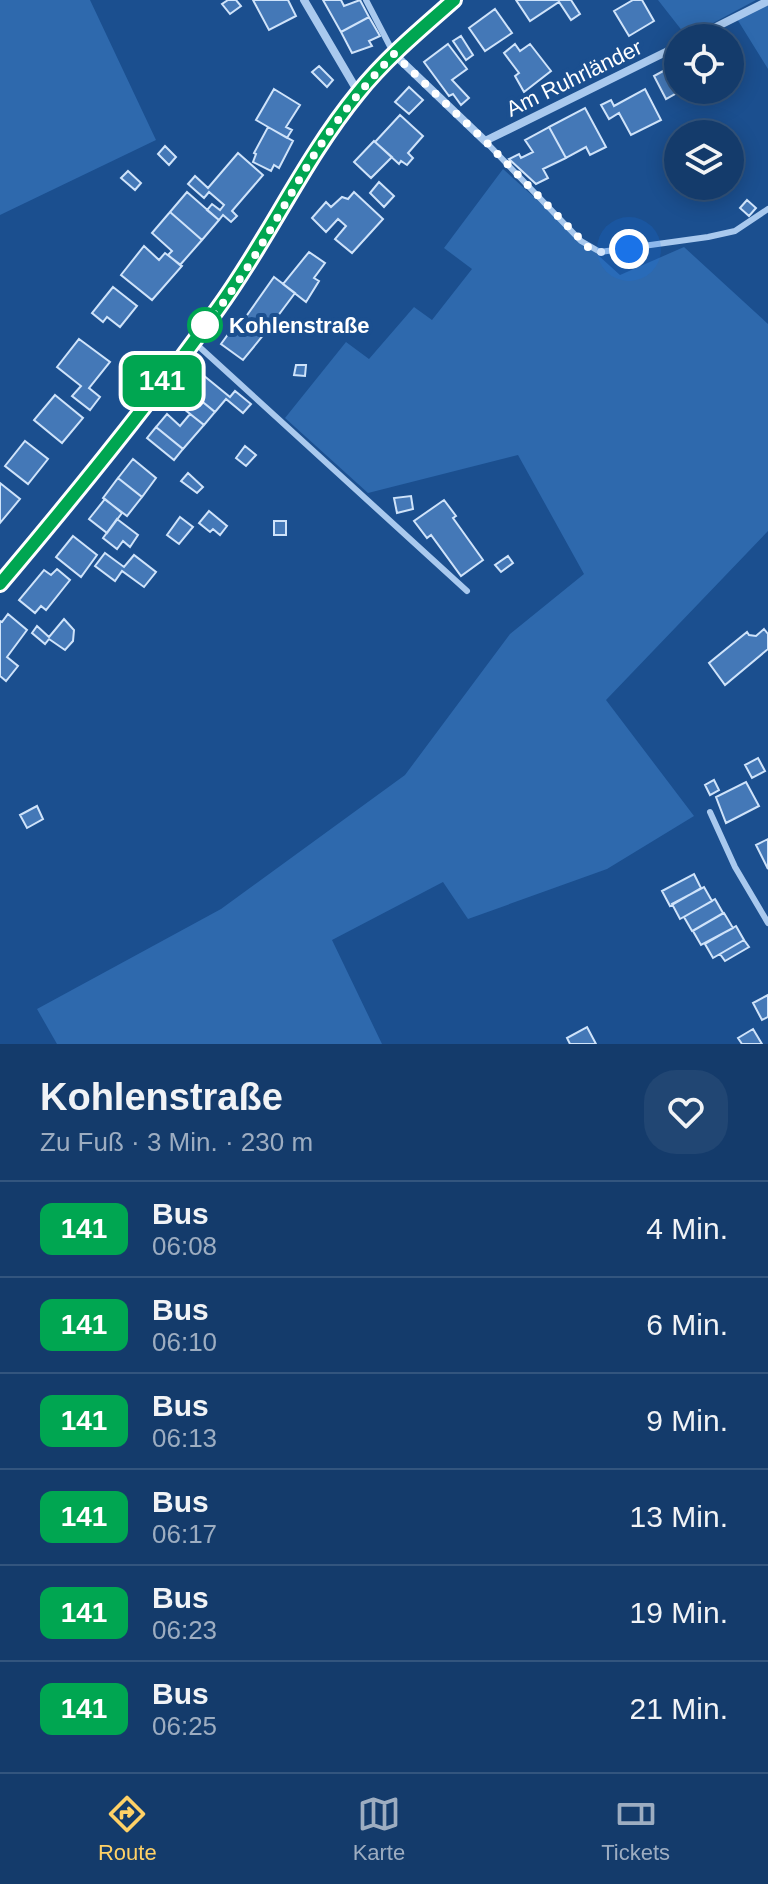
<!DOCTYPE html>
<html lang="de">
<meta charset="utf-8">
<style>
:root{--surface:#143b6b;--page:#214673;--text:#f1f3f6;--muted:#9dadc1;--line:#33557e;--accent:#ffd166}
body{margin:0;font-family:Helvetica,sans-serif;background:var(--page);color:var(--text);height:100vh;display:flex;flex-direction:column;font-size:30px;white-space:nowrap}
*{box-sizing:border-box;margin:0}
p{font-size:26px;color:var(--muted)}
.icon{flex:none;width:44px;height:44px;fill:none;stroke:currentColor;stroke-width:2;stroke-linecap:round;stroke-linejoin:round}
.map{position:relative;height:1044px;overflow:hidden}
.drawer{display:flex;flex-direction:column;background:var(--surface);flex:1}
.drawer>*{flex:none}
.badge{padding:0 16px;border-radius:12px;font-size:28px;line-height:52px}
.tools{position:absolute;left:664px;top:24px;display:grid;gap:16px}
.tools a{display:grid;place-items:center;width:80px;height:80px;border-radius:50%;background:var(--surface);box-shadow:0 4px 20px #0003,0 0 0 2px var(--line);font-size:40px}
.you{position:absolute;width:40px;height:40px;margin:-20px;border:6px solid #fff;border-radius:50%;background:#1a73e8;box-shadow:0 0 0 12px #1a73e833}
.map>.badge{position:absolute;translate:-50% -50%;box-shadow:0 0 0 4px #fff}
.round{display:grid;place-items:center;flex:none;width:84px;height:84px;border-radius:32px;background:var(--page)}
.head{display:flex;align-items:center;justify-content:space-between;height:136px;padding:0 40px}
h1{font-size:38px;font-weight:800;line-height:60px}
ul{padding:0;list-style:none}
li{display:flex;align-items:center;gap:24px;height:96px;padding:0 40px;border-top:2px solid var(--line)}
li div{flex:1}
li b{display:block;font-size:30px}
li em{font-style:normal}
li .badge{min-width:88px;font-weight:700;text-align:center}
.tab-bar{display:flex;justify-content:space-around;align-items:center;height:112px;border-top:2px solid var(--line);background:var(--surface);font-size:22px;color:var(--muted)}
.tab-bar a{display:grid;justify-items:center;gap:4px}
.tab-bar .current{color:var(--accent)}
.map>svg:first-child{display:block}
.green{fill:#2e69ad}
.building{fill:#4478b7;stroke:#cfe3fa;stroke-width:2}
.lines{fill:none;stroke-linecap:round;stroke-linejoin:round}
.lane{stroke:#a9c9ee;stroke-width:6}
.street{stroke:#a9c9ee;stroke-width:8}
.line-casing{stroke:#fff;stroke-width:18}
.line{stroke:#00a651;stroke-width:12}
.walk{stroke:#fff;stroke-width:8;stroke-dasharray:0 14.4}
.stop-dot{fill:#fff;stroke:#00a651;stroke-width:4}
.labels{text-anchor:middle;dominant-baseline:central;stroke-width:8;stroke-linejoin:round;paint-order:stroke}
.street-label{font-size:22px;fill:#fff;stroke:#1b4f8f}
.stop-label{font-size:22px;font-weight:bold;fill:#fff;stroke:#1b4f8f;text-anchor:start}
</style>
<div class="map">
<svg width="768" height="1044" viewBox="0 0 768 1044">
<rect width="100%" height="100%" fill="#1b4f8f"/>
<!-- green -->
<path class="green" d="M 0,0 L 90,0 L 156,140 L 0,215 Z
M 658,0 L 756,0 L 687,37 Z
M 768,5 L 768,69 L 737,19 Z
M 503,169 L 620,275 L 684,247 L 768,324 L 768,531 L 606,700 L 694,816 L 607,869 L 468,919 L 443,882 L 332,940 L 382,1044 L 57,1044 L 37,1009 L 221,909 L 405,775 L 510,634 L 584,574 L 518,455 L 368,493 L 285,418 L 346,342 L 369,359 L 414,307 L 432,320 L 472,269 L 444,248 Z"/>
<!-- building -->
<path class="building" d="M 228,0 L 236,0 L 241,6 L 230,14 L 222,4 Z
M 253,0 L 288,0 L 296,16 L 269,30 Z
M 323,0 L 341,0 L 344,6 L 360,0 L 369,17 L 341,32 Z
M 516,0 L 571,0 L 580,14 L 571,20 L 559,2 L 530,21 Z
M 633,0 L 642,0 L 654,21 L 629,36 L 614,11 Z
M 495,9 L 512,33 L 485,51 L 469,28 Z
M 369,17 L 380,36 L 369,41 L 372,46 L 352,53 L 341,32 Z
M 461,36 L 473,55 L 466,60 L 453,41 Z
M 448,44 L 467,69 L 452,80 L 469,98 L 461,105 L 453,94 L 449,96 L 424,62 Z
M 515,44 L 520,51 L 530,44 L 551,71 L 524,92 L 515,76 L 519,73 L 504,53 Z
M 678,63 L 678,90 L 682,90 L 666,99 L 654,76 Z
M 319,66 L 333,80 L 327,87 L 312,72 Z
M 409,87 L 423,100 L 409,114 L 395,102 Z
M 274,89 L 300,105 L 286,127 L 292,130 L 287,138 L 256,120 Z
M 645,89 L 661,120 L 631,135 L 619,113 L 609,119 L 601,105 L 611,100 L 614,106 Z
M 585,108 L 606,147 L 590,155 L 586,147 L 566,158 L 549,127 Z
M 400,115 L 423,136 L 408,153 L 413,158 L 407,165 L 401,161 L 399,164 L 375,142 Z
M 268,127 L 293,141 L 279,168 L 274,165 L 271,171 L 253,162 L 256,154 L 254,153 Z
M 549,127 L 566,158 L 543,169 L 548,178 L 536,184 L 509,159 L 519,154 L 521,158 L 533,152 L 525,140 Z
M 374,141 L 392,157 L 371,178 L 354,162 Z
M 165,146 L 176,157 L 169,165 L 158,154 Z
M 238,153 L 263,175 L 232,211 L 237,216 L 231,222 L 223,215 L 219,220 L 207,210 L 212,204 L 220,210 L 224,205 L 209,192 L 204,198 L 188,184 L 195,176 L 208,188 Z
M 128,171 L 141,183 L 135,190 L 121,178 Z
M 379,182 L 394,196 L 384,207 L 370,193 Z
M 187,192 L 219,220 L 202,240 L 170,212 Z
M 354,192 L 383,219 L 352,253 L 335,239 L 346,226 L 338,219 L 326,232 L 312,218 L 326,202 L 331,207 L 342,197 L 348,199 Z
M 747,200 L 756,208 L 749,216 L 740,208 Z
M 170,212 L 202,240 L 180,265 L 168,255 L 172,251 L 152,233 Z
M 144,246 L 159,260 L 165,253 L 182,266 L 152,300 L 121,275 Z
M 309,252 L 325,263 L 314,278 L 319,281 L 306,302 L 283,284 Z
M 274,277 L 295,293 L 265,333 L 245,318 Z
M 113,287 L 137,306 L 120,327 L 107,317 L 103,322 L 92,313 Z
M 248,320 L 265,333 L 243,360 L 221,344 L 237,322 L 243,327 Z
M 79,339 L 110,362 L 89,388 L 100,397 L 90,410 L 72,396 L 81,386 L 57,367 Z
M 296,365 L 306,365 L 305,376 L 294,375 Z
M 203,375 L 230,397 L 235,391 L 251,404 L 243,413 L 226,399 L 215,412 L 188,390 Z
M 188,390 L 215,412 L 204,425 L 179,405 Z
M 55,395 L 83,418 L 62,443 L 34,420 Z
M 167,414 L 180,426 L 190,414 L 204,425 L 183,449 L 156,427 Z
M 156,427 L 183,449 L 174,460 L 147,438 Z
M 25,441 L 48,459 L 28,484 L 5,466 Z
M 245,446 L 256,455 L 246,466 L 236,458 Z
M 133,459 L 156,478 L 142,497 L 118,478 Z
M 188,473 L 203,487 L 197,493 L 181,481 Z
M 118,478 L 142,497 L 127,516 L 103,498 Z
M 0,483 L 20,499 L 0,523 Z
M 411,496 L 413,509 L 397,513 L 394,498 Z
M 105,499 L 122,513 L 107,533 L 89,519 Z
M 444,500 L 456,516 L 453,518 L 483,560 L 461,576 L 431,535 L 427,538 L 414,521 Z
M 209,511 L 227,526 L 220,535 L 213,529 L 210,532 L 199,523 Z
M 180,517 L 193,527 L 179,544 L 167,535 Z
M 117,519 L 138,535 L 130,547 L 123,541 L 117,549 L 103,538 Z
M 274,521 L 286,521 L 286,535 L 274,535 Z
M 73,536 L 97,555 L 81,577 L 56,557 Z
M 105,553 L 124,567 L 134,555 L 156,572 L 144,587 L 122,571 L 115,581 L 95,566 Z
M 508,556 L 513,563 L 501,572 L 495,565 Z
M 57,569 L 70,580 L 46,610 L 41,606 L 35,613 L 19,600 L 44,570 L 51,575 Z
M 8,614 L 27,630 L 7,657 L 18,666 L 6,681 L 0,676 L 0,621 L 2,622 Z
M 64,619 L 74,630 L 73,641 L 65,650 L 49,639 L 45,644 L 32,633 L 37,626 L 49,637 Z
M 764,629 L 768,634 L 768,649 L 725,685 L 709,663 L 747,632 L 749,635 L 756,636 Z
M 758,758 L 765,771 L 752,778 L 745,765 Z
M 714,780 L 719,790 L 710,795 L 705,785 Z
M 746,782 L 759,806 L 726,823 L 716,797 Z
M 37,806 L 43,819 L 27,828 L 20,815 Z
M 768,839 L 768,869 L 756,845 Z
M 694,874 L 701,888 L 670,906 L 662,891 Z
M 704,887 L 712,901 L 680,919 L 672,904 Z
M 715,899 L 723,913 L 692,931 L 684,917 Z
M 724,913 L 733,928 L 701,945 L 693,931 Z
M 736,926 L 744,940 L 713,958 L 705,944 Z
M 744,940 L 749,947 L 725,961 L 720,954 Z
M 768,995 L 768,1017 L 762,1020 L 753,1003 Z
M 587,1027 L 596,1044 L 570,1044 L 567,1038 Z
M 753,1029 L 762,1044 L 742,1044 L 738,1038 Z"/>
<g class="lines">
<!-- lane -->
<path class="lane" d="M 366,0 L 394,54
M 485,141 L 581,241 L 600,252 L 708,237 L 735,231 L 768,209
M 194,342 L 467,591
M 710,812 L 735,867 L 768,923"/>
<!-- street -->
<path class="street" d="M 304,0 L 358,92
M 694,38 L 768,1
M 394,54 L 485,141 L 678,46
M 0,584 C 76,494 151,402 219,307 C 269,238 304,159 358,93 C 386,58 421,29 454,0"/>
</g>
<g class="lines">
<!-- line casing -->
<g class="line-casing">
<path id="line" d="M 0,584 C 76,494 151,402 219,307 C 269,238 304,159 358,93 C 386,58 421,29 454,0"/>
</g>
<!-- line -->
<use href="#line" class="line"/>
<!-- walk -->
<path class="walk" d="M 205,325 C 247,277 277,216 311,160 C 335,121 363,87 394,54 L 485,141 L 589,248 L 600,252 L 629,249"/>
</g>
<!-- markers -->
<circle class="stop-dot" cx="205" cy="325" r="16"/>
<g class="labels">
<!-- street labels -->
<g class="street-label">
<text transform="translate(574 78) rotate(-26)">Am Ruhrländer</text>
</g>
<!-- stop labels -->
<g class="stop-label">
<text x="229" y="325">Kohlenstraße</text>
</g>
</g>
</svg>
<div class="tools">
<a><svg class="icon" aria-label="locate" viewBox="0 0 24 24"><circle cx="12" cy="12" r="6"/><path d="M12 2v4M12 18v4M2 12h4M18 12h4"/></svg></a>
<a><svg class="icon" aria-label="layers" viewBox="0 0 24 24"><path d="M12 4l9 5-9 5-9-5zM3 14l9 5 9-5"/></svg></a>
</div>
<div class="you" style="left:629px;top:249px"></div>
<b class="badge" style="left:162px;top:381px;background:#00a651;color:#fff">141</b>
</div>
<section class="drawer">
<div class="head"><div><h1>Kohlenstraße</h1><p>Zu Fuß · 3 Min. · 230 m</p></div><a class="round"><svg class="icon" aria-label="heart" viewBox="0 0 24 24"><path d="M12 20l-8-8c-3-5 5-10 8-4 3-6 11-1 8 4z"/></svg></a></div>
<ul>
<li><span class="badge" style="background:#00a651;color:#fff">141</span><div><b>Bus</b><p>06:08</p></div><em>4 Min.</em></li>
<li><span class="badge" style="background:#00a651;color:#fff">141</span><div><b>Bus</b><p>06:10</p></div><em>6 Min.</em></li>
<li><span class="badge" style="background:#00a651;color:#fff">141</span><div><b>Bus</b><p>06:13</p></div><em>9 Min.</em></li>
<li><span class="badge" style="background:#00a651;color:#fff">141</span><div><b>Bus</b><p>06:17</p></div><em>13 Min.</em></li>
<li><span class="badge" style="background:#00a651;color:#fff">141</span><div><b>Bus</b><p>06:23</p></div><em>19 Min.</em></li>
<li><span class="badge" style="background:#00a651;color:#fff">141</span><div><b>Bus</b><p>06:25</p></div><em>21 Min.</em></li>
</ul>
</section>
<nav class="tab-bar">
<a class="current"><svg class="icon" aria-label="directions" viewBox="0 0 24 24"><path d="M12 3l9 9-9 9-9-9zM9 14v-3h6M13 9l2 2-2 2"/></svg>Route</a>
<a><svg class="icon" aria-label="map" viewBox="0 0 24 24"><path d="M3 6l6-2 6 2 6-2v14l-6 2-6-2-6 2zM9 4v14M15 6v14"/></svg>Karte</a>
<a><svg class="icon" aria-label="tickets" viewBox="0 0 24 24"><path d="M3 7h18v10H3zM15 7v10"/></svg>Tickets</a>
</nav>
